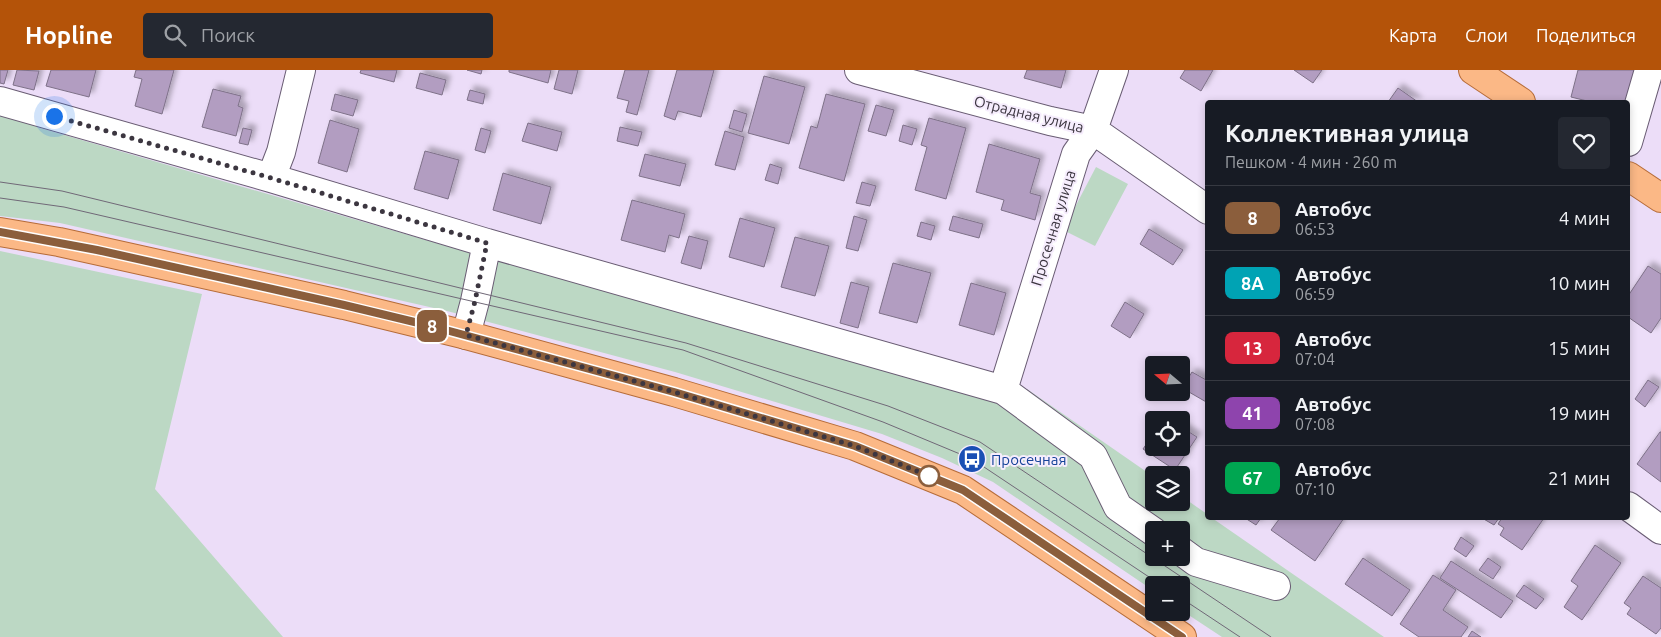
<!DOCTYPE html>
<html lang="ru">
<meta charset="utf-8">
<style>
:root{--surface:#171b24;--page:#242831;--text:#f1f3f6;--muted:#9ea1a6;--line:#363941;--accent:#b45309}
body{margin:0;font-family:Ubuntu,sans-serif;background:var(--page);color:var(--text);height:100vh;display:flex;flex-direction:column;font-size:19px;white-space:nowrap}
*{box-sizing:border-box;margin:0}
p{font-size:16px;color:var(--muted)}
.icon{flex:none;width:28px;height:28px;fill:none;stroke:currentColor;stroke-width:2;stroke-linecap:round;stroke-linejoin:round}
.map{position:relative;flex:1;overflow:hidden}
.panel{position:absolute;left:1205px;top:30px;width:425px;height:420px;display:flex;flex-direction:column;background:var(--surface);border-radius:5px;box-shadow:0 2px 8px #0003}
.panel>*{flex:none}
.badge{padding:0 10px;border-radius:8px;font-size:18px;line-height:32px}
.needle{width:32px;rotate:289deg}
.tools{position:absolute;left:1145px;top:286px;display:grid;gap:10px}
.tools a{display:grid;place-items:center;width:45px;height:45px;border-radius:5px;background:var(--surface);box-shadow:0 2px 8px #0003;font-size:25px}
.you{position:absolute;width:25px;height:25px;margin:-12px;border:4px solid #fff;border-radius:50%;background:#1a73e8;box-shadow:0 0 0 8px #1a73e833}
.map>.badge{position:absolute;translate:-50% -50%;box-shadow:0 0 0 2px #fff}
.round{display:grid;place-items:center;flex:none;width:52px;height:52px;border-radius:5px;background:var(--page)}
.head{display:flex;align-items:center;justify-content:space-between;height:85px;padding:0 20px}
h1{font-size:24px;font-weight:700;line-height:38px}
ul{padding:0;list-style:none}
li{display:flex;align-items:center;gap:15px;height:65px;padding:0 20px;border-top:1px solid var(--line)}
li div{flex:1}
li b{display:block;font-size:19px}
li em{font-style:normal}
li .badge{min-width:55px;font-weight:700;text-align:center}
header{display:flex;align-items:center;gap:30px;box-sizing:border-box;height:70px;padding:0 25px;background:var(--accent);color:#fff}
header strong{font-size:24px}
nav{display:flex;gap:28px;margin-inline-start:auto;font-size:18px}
.search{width:350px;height:45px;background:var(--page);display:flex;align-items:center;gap:12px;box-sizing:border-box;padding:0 18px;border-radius:5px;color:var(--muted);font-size:19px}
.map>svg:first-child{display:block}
.green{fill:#bcd8c4;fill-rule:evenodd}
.building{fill:#b29dc1;stroke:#7e7188;filter:url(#shadow)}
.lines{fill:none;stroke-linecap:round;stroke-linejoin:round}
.minor-casing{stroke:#695c73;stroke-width:30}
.major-casing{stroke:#b66c39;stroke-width:30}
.minor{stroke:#fff;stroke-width:28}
.major{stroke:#fbb886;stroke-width:28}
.tram{stroke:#706877;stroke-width:1}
.line-casing{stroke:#fff;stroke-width:11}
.line{stroke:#8b5e3c;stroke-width:8}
.walk{stroke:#3c3640;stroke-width:5;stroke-dasharray:0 9}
.stop-dot{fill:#fff;stroke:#8b5e3c;stroke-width:2.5}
.labels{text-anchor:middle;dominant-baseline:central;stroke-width:4;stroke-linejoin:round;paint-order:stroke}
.street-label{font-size:15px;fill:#3c3640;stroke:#f6edfd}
.transit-label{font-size:15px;fill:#164399;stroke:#f6edfd;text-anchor:start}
</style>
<header>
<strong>Hopline</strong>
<div class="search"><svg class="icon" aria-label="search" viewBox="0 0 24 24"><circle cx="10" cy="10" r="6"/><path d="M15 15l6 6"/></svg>Поиск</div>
<nav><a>Карта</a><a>Слои</a><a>Поделиться</a></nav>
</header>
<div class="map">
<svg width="1661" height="567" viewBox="0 0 1661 567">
<defs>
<filter id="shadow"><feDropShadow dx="4.5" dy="-4.5" stdDeviation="2.5" flood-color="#0004"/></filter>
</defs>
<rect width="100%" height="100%" fill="#ecddf8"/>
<!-- green -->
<path class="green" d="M 0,18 L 28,25 L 37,57 L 467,182 L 996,333 L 1027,319 L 1154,407 L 1154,432 L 1181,432 L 1181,426 L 1207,444 L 1208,448 L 1212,448 L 1384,567 L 1222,567 L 1181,540 L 1181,515 L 1154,515 L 1154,521 L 993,412 L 942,388 L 882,364 L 675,302 L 447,241 L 60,153 L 0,146 ZM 1154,460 L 1181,460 L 1181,488 L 1154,488 Z
M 1096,97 L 1128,114 L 1095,176 L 1063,160 Z
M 0,181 L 202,224 L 155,419 L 283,567 L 0,567 Z"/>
<!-- building -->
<path class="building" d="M 0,0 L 8,0 L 4,14 L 0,13 Z
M 17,0 L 39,1 L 34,20 L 13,15 Z
M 51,0 L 96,0 L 89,27 L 46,16 Z
M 136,0 L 174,0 L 162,44 L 135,36 L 142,9 L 134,7 Z
M 361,0 L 397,0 L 394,12 L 360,3 Z
M 467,0 L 482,0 L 481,4 Z
M 509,0 L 551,0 L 548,13 L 509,2 Z
M 559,0 L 578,0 L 572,24 L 554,19 Z
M 625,0 L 649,0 L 637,45 L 626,42 L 629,31 L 617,28 Z
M 677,0 L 714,0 L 701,47 L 678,41 L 675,50 L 664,46 Z
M 1027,0 L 1066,0 L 1061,18 L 1024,8 Z
M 1185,0 L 1213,0 L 1201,21 L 1180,8 Z
M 1294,0 L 1322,0 L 1313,13 Z
M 1578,0 L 1636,0 L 1628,32 L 1591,32 L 1571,27 Z
M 420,3 L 446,10 L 442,25 L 416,18 Z
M 764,6 L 805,17 L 789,74 L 748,63 Z
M 1398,18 L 1418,32 L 1388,32 Z
M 213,19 L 241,26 L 238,36 L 243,38 L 236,66 L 202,57 Z
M 470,20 L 485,24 L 483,34 L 467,30 Z
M 335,24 L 358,30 L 353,46 L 331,40 Z
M 826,24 L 865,34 L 844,111 L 799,98 L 811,56 L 817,58 Z
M 876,35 L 894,40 L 886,66 L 868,61 Z
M 734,40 L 747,44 L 742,62 L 729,58 Z
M 929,48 L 966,58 L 946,129 L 915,120 L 927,77 L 921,75 Z
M 330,50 L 359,59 L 347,102 L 318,93 Z
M 528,53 L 562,62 L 557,81 L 522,71 Z
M 903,55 L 917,59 L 912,75 L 899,71 Z
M 620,57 L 642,62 L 638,76 L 617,71 Z
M 243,58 L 252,60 L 248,75 L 239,73 Z
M 481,58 L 491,61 L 485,83 L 475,80 Z
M 725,61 L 744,67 L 735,100 L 715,95 Z
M 989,74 L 1040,89 L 1030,123 L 1041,126 L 1035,150 L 1001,140 L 1004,130 L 976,122 Z
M 425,81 L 459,90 L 448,129 L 414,119 Z
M 645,84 L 686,94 L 680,116 L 639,106 Z
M 770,94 L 782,98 L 778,114 L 765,110 Z
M 503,103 L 551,117 L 541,154 L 493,140 Z
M 862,112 L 876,116 L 870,136 L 856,133 Z
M 632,130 L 685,144 L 679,168 L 669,165 L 665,182 L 621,170 Z
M 854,146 L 867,150 L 858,181 L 846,178 Z
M 953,146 L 983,154 L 979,168 L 949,160 Z
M 740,148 L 775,158 L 764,197 L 729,187 Z
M 921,152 L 935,156 L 931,170 L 917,166 Z
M 1149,159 L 1183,180 L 1173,195 L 1140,174 Z
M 689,166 L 708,171 L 701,199 L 681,193 Z
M 795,167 L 829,176 L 815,226 L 781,217 Z
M 893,193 L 931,203 L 917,253 L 879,243 Z
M 1648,196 L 1661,204 L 1661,248 L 1651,263 L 1628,247 L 1628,226 Z
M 851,212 L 869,217 L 858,258 L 840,253 Z
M 971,213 L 1006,223 L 994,265 L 959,255 Z
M 1125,232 L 1144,244 L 1130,268 L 1111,256 Z
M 1192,302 L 1208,311 L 1208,333 L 1182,318 Z
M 1648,310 L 1659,317 L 1645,337 L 1635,329 Z
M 1181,357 L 1197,367 L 1175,400 L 1143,379 L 1154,363 L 1154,378 L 1181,378 Z
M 1660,362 L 1661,362 L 1661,412 L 1637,394 Z
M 1245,448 L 1261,448 L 1256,455 Z
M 1280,448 L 1344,448 L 1315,491 L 1271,460 Z
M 1482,448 L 1499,448 L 1494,455 Z
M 1502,448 L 1544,448 L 1522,480 L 1500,465 L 1504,458 L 1498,454 Z
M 1461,467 L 1474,476 L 1466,487 L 1454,479 Z
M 1595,475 L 1621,493 L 1582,550 L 1564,537 L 1578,516 L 1571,511 Z
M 1363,488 L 1410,520 L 1392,546 L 1345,514 Z
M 1488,488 L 1501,497 L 1493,509 L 1479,500 Z
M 1451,491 L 1513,531 L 1501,548 L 1440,508 Z
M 1433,505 L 1456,520 L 1443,540 L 1468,557 L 1461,567 L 1419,567 L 1400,554 Z
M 1643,506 L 1661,518 L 1661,558 L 1656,564 L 1627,544 L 1631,538 L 1624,533 Z
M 1524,515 L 1544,529 L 1536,539 L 1516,526 Z
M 1472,561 L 1481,567 L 1468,567 Z"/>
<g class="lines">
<!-- minor casing -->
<g class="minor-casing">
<path id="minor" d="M 859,0 L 1050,51 L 1093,60 L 1208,140
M 0,31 L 271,108 L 487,173 L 475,231 L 466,265
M 1628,72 L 1649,0
M 271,108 L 281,82 L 301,0
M 487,173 L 1003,320 L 1093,386 L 1118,437 L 1154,462
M 1003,320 L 1076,84 L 1093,60 L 1114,0
M 1628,436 L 1661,460
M 1181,481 L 1196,492 L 1276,516"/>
</g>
<!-- major casing -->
<g class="major-casing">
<path id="major" d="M 1473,0 L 1521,32
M 1628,106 L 1661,128
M 0,162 L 59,172 L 344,235 L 466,265 L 674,322 L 855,376 L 963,420 L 1182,567"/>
</g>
<!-- minor -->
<use href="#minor" class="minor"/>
<!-- major -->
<use href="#major" class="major"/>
<!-- tram -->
<path class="tram" d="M 0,112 L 62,121 L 686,273 L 888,336 L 980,372 L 1271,567
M 0,128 L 64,137 L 683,280 L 883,352 L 972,389 L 1161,515
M 1181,528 L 1240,567"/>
</g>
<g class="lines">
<!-- line casing -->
<g class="line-casing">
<path id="line" d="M 0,162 L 97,180 L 344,235 L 431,256 L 674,322 L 855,376 L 963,420 L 1182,567"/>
</g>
<!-- line -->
<use href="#line" class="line"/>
<!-- walk -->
<path class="walk" d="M 54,46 L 271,108 L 487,173 L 475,231 L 466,265 L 674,322 L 855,376 L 929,406"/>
</g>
<!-- icons -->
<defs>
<g id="bus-disc" transform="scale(1.4375)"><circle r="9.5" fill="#1a4fb4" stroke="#f6edfd"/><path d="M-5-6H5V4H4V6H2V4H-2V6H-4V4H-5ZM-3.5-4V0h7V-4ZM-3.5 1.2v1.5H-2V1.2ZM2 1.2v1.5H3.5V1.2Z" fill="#fff"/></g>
</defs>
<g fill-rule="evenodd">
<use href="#bus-disc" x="972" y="389"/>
</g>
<!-- markers -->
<circle class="stop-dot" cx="929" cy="406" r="10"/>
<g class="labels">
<!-- street labels -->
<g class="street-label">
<text transform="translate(1029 44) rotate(14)">Отрадная улица</text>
<text transform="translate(1053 158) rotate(-73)">Просечная улица</text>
</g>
<!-- transit labels -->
<g class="transit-label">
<text x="991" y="389">Просечная</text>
</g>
</g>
</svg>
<div class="tools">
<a><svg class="needle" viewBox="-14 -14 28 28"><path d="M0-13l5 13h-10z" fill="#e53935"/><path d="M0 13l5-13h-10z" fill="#9ea1a6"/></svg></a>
<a><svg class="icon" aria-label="locate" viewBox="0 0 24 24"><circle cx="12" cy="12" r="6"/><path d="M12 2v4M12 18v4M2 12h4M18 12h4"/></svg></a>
<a><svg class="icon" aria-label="layers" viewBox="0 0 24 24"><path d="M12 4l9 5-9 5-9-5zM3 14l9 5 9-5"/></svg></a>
<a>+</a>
<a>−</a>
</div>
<div class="you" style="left:54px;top:46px"></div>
<b class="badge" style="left:432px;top:256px;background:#8b5e3c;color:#fff">8</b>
<section class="panel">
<div class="head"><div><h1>Коллективная улица</h1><p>Пешком · 4 мин · 260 m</p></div><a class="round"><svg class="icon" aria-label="heart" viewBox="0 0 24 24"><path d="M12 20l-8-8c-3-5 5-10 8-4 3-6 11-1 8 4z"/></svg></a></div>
<ul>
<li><span class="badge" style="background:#8b5e3c;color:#fff">8</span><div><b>Автобус</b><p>06:53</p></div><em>4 мин</em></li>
<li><span class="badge" style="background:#00a3b4;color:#fff">8А</span><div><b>Автобус</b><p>06:59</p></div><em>10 мин</em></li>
<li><span class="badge" style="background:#d7263d;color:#fff">13</span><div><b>Автобус</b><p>07:04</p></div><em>15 мин</em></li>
<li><span class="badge" style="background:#8e44ad;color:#fff">41</span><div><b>Автобус</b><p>07:08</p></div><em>19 мин</em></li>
<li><span class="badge" style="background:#00a651;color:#fff">67</span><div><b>Автобус</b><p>07:10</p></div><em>21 мин</em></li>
</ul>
</section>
</div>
